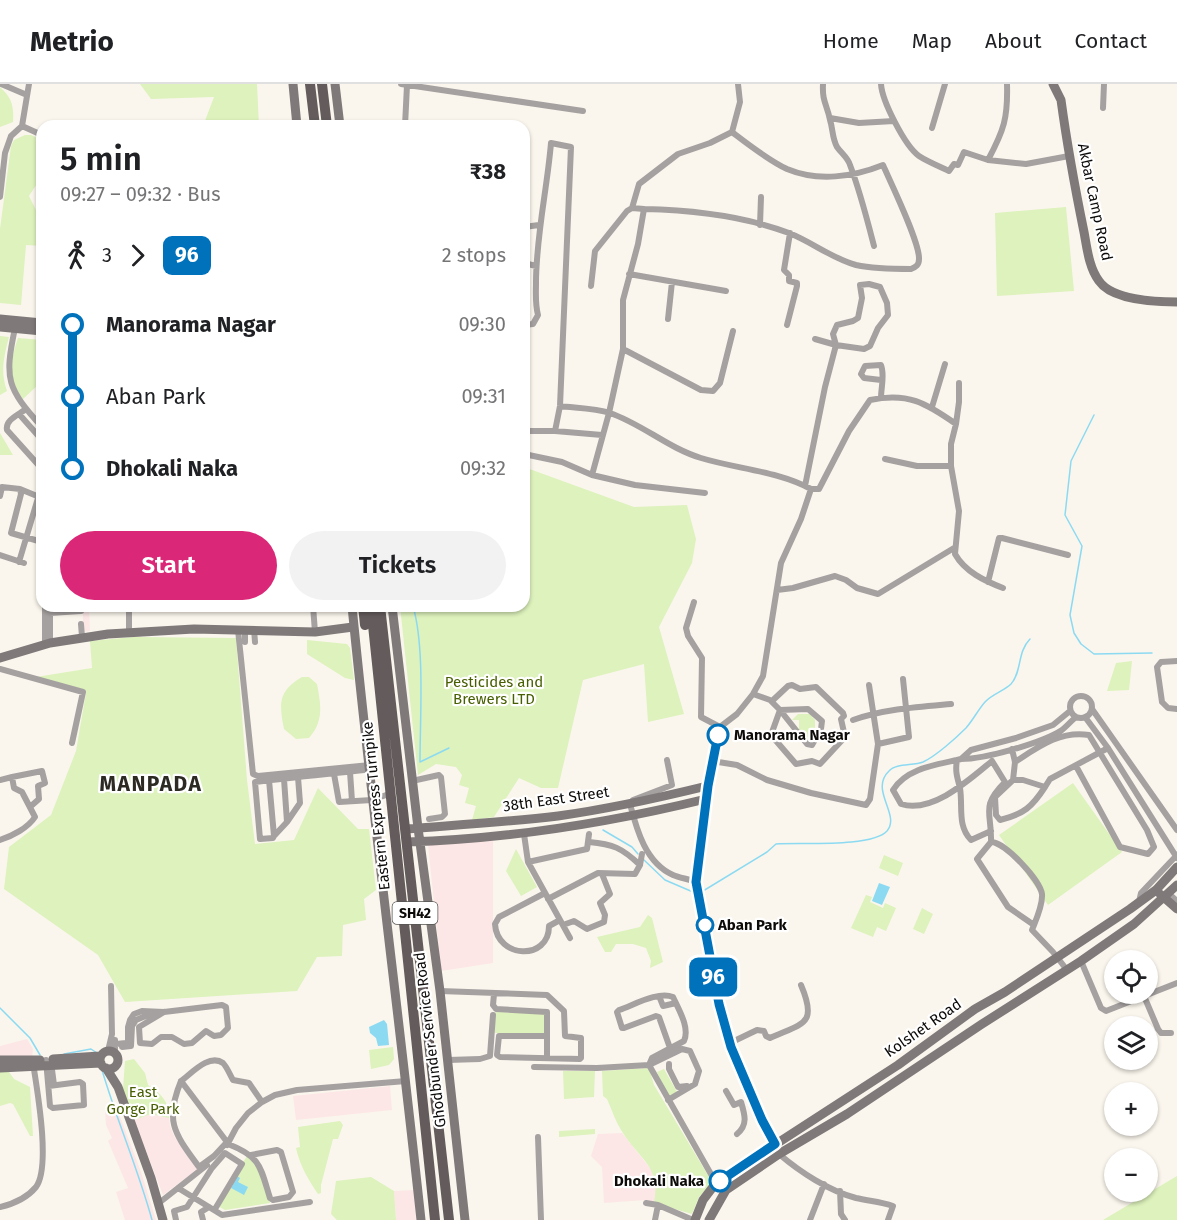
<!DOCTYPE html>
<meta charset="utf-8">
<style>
:root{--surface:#fff;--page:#f2f2f2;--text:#202124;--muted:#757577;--line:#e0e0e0;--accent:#db2777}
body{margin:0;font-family:"Fira Sans",sans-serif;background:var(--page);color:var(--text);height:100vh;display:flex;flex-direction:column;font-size:22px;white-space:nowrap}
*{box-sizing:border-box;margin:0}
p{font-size:20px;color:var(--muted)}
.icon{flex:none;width:33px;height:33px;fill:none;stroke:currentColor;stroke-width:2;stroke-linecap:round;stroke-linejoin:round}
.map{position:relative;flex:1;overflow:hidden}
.drawer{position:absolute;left:36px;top:36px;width:494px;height:492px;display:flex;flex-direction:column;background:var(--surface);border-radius:18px;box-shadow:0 2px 4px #0004}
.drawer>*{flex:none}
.badge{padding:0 12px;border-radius:9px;font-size:21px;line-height:39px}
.fabs{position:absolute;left:1104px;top:866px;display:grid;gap:12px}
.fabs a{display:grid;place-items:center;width:54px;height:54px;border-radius:50%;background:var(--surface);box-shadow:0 2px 4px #0004;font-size:30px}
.map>.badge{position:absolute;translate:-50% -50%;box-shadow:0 0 0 3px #fff}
.legs{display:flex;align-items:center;gap:9px;height:66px;padding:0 24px;font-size:20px}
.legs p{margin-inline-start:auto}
.headline{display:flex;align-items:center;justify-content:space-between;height:102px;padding:0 24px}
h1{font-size:33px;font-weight:600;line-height:45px}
.button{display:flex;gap:12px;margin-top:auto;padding:12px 24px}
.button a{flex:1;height:69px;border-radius:36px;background:var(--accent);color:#fff;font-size:24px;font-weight:600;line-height:69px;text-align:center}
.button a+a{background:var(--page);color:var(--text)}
ul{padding:0 24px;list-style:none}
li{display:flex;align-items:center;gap:21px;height:72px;font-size:22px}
li i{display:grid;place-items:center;width:9px;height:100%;margin:0 8px;background:currentColor}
li i::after{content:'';width:15px;height:15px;margin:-8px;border:4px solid;border-radius:50%;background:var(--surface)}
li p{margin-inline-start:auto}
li:first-child i{background:linear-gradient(#0000 50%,currentColor 0)}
li:last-child i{background:linear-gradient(currentColor 50%,#0000 0)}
header{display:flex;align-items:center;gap:36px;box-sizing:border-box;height:84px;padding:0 30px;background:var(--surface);border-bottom:2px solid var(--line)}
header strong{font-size:28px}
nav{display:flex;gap:33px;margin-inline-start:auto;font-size:21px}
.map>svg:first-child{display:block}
.commercial{fill:#fce7e6}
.green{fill:#ddf2bc}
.water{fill:#8cdaf2}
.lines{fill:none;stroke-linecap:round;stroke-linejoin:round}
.stream{stroke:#8cdaf2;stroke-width:1.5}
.street{stroke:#a6a1a1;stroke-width:6}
.secondary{stroke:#7f7979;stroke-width:9}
.primary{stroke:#645c5c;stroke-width:10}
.line-1-casing{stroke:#fff;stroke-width:14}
.line-1{stroke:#0072bc;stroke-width:9}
.stop-1-dot{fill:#fff;stroke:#0072bc;stroke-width:3}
.labels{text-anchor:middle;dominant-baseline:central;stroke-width:4.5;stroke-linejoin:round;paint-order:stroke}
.shield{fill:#fff;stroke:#565453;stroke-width:1.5}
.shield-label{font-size:14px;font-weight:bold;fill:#0d0b09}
.street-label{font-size:15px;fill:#0d0b09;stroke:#fff}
.park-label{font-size:15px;fill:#475f00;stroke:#fff}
.stop-label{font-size:15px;font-weight:bold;fill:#0d0b09;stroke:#fff;text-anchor:start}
.district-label{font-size:21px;font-weight:bold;letter-spacing:1.5px;fill:#2d2a24;stroke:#fff}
</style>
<header>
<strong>Metrio</strong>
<nav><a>Home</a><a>Map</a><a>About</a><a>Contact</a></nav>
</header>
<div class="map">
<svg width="1177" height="1136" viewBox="0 0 1177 1136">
<rect width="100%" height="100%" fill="#faf6ed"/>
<!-- commercial -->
<path class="commercial" d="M 67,522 L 89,522 L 90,547 L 83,548 L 83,525 L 68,526 Z
M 493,757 L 493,879 L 441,887 L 428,760 Z
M 27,955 L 33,965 L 32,974 L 0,974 L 0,962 Z
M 390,1002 L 392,1026 L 296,1036 L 293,1012 Z
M 116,1022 L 141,1088 L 156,1136 L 125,1136 L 116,1108 L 128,1104 L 108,1057 L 112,1054 L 106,1041 L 105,1026 Z
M 151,1030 L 169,1034 L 170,1042 L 174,1052 L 198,1085 L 163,1111 L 134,1036 Z
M 622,1049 L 654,1089 L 656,1110 L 654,1119 L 646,1116 L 604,1119 L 602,1083 L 591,1072 L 598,1050 Z
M 414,1106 L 416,1136 L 396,1136 L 394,1107 Z"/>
<!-- green -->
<path class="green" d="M 140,0 L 257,0 L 259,42 L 203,42 L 214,13 L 151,15 Z
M 0,3 C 12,14 14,22 13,38 L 0,43 Z
M 25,51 L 31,51 L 42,56 L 42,92 L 29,112 L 42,138 L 42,162 L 26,161 L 21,221 L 0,219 L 0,145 L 11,62 L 14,56 Z
M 1066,123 L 1074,207 L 997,212 L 995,129 Z
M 0,252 L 9,253 C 4,272 0,288 7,307 L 0,311 Z
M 18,254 L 42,256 L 42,302 L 39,300 L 23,315 C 8,296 10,276 18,254 Z
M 0,332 L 0,349 L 13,371 L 0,371 Z
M 524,383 L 634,423 L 687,421 L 696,455 L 692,479 L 659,543 L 684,630 L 648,638 L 644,580 L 583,596 L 558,704 L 541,704 L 519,694 L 494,733 L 472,736 L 476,722 L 465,719 L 469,704 L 459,701 L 462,691 L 456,683 L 436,680 L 418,691 L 400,522 L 524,522 Z
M 134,553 L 236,554 L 247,696 L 255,760 L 294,756 L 318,704 L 358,745 L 369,745 L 376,806 L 364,815 L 366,836 L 343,841 L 342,872 L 317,873 L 297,907 L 125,918 L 98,871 L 4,805 L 9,763 L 51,731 L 76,667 L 86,609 L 36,593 L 92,584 L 90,557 Z
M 307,556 L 347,560 L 350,564 L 354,596 L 345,594 L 307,570 Z
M 1132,577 L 1129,606 L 1107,607 L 1116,579 Z
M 302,593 L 309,593 L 317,600 C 321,621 324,637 309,654 L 296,655 L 284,645 C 279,620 278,607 302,593 Z
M 798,630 L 810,630 L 815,636 L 815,647 L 810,647 L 810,656 L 805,656 L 804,649 L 799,648 L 799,636 L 792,636 Z
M 1073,699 L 1122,768 L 1048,821 L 999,751 Z
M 516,765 L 537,803 L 521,812 L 506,787 Z
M 884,771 L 903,779 L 898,792 L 879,784 Z
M 866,811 L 872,813 L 870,818 L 883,824 L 885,819 L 896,824 L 886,847 L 877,843 L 873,853 L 851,844 Z
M 922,824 L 933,830 L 924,850 L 913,845 Z
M 648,831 L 652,834 L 663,878 L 650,884 L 651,877 L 646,864 L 633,860 L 616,860 L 611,868 L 605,868 L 597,853 L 640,843 Z
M 495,928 L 547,929 L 547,951 L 495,949 Z
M 393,963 L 394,975 L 389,981 L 371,985 L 369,966 Z
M 134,975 L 145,989 L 148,1001 C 161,1009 170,1019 169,1034 L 151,1030 L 134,1036 L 123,1005 L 125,977 Z
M 649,984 L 654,1001 L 712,1098 L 699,1113 L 692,1130 L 654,1119 C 661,1082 640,1076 623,1049 C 616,1039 612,1026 607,1015 L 603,1012 L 602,987 Z
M 664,985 L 677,1008 L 668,1013 L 657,988 Z
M 563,987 L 595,987 L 594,1013 L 564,1015 Z
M 0,988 L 9,988 L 14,995 L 30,1003 L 33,1052 L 30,1052 L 13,1020 L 10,1019 L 0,1022 Z
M 340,1037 L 343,1041 L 338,1055 L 333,1055 L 321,1101 L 321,1109 L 318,1110 C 308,1095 300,1082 296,1064 L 300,1063 L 298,1043 Z
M 595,1045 L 595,1050 L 559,1053 L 559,1047 Z
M 247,1072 L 258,1083 L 270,1119 L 225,1126 L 216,1121 Z
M 1177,1092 L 1177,1136 L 1103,1136 Z
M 371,1093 L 394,1107 L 396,1136 L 337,1136 L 331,1130 L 336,1097 Z"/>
<!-- water -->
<path class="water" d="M 879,799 L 890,803 L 882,821 L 872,817 Z
M 384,936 L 387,940 L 389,961 L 378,962 L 376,954 L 370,949 L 369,943 Z
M 237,1092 L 240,1094 L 238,1098 L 248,1103 L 244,1111 L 231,1104 Z"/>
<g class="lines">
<!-- stream -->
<path class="stream" d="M 1094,331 L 1071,377 L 1065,431 L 1082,462 L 1070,531 L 1074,549 L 1081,560 L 1094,570 L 1152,569
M 413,522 C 425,564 420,632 420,678 L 449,664
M 603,746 L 632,763 L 638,770
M 644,776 L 665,796 L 693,808
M 703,807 L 767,768 L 776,760 C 799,758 871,764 887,747 C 901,731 869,706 889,687 C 896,679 913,682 923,678 C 936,672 956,654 966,644 C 973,636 978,626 985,618 C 992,610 1004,607 1011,600 C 1022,588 1017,568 1030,555
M 0,924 L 30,954 L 40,971
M 64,970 L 91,965 L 97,969
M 102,986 C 117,1037 138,1085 152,1136"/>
<!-- street -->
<path class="street" d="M 1,0 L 27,11
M 401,0 L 583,27
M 823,0 C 822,18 827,20 830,36 C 833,45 832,54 837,63 C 842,70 848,74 850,81 C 860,107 867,135 874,162
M 881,0 C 882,17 905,62 919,72 C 928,78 939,82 949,87 L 954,80 L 958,81 L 964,68 L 988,76
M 1007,0 C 1008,34 1004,46 988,76 L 1026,80 L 1069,72
M 1103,24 L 1104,0
M 830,34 L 859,39 L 894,37
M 22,42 L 42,51
M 405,42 L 407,1
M 932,44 L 945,0
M 0,113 L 5,69 L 11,52 L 22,42 L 29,0
M 644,125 L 632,124 L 639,100 L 678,70 L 710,59 L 732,48
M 760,141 L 761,113
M 524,143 L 539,141
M 524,179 L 536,182
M 629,190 L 726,207
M 591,202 L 595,167 L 627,127 L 632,124
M 668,235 L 672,198
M 524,241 L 533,240 L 538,231 C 535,220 536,210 536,199 C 536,152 547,106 551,59 L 571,63 L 560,322 L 555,347
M 787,241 L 797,202 L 797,199 L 789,197 L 789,191 L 784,186 L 790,149
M 15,244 C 4,296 7,304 42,343
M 815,255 L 836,261
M 623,265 L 701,306 L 713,307 L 720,299 L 733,247
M 881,296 L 864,294 L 861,290 L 865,282 L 881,281 C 885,291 881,303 881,314
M 560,322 C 576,324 595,324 610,329 C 642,340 668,364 701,374 C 737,385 778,387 811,405 L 819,405 L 849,347 L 870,316 C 908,308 926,319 956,340 L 951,360 L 951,382 L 959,427 L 955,470 C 965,488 985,497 1003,504
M 932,323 L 945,280
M 26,325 C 18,331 5,336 7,346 L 42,385
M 19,330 L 42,356
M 956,340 L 959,318 L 959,299
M 524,347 L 555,347 L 602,351
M 524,370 L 562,378 L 592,391 L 635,401 L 705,409
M 885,375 L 917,382 L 951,382
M 592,391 L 609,329 L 623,265 L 623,216 L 638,160 L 644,125 C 693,126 744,132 789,149 C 812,158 833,175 856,181 C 870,184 897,185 911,185 C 916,183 919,181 919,175 C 920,159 891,99 883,81 C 853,93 818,98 787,85 C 768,76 749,61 732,48 L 740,18 L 738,0
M 805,402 L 825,303 L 836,261 L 864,265 L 870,262 L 878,244 L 888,231 L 887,219 L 880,203 L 869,200 L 860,201 L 862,214 L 858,234 L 853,237 L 837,241 L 833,250 L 836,261
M 0,412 L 2,403 L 20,405 L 21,410 L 11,449 L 42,458
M 0,471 L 24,479
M 39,477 L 42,468
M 19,478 L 38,414 L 37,412 L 20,405
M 988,498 L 999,454 L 1002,454 L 1068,471
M 777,506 L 793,504 L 835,492 L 846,496 L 857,504 L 878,510 L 954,464
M 694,518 L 686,544 L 688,552 L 702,574 L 701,633 L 720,643
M 129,522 L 129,548
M 313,522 L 315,548
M 81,540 L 82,553
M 245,545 L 245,558
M 254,545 L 255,558
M 238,546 L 253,690 L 258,692 L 370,681
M 50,559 L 50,529 L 81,527
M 45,561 L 45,522
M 1177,577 L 1161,578 L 1157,583 L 1162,618 L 1168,624 L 1177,625
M 0,585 L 83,608 L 72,659
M 869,601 L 878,660
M 753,610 L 770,616 L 780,626 L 808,625 L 822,637 L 821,645 L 812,661 L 807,660 L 780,626
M1070 623a11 11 0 1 1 22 0a11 11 0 1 1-22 0Z
M 772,617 L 788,602 L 792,601 L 800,605 L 816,603 L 843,629 L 844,632 L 841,635 L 845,653 L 820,680 L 812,677 L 796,680 L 771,651 L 780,626
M 1092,625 L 1177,746
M 1085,633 L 1108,664 L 1177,774
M 853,636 C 885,625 917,623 951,620
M 1012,665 L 1015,678 L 1013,696
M 961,675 C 985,675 1042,659 1062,646 C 1067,642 1071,637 1076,633
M 957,676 C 934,681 906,685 893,706 L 901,720 C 932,730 969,696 992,677 L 1005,698 C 980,723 992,728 991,758
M 712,677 L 737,681 L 767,696 L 811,709 L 866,721 L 870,715 L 878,660 L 909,653 L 903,595
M 1015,678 C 1038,663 1061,646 1089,651 L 1147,746 L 1154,763 L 1148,770 L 1120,763 L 1076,682
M 350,688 L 352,717
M 334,690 L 339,718 L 372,716 L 389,710
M 284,695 L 287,738 L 300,719 L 298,693
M 0,696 L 12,693
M 269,696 L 274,752 L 273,754 L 260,755 L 255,698 C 292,693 328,690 364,686
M 412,697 L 439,691 L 441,693 L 445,730 L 442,733 L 429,735
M 707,702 L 720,643 L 737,630 L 753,610 L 763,592 L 781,479 L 801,435 L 811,405
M 1045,703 C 1032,723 1024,730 1000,736 L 996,731 L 995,713 L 1013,696 L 1023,696 L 1045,703 L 1050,695 L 1108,664
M 633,716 L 672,701 L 667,676
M 630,720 C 637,747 646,779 673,791 C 680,794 689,795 696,798
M 991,747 L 971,756 C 957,742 963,722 960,704 C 957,693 955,687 957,676 L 961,675 L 971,666 L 1016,654 L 1053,641 L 1070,627
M 524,750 L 528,778 L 570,854
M 274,752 L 287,738
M 0,756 C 12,752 28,744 35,733 L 22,708 L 14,704 L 12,693 L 42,687 L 45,699 L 38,702 L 39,715 L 30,723
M 589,758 C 613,760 622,764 640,781
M 528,778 L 587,765 L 589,750
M 545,809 L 499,833 L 495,840 C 497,875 549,877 549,842 L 560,836
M 1168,809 L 1177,817
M 548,815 L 598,789 L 635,790 L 640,781 L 642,770
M 1139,818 L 1141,809 L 1177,771
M 563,841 L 574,837 L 587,845 L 604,838 L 605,831 L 600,819 L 610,810 L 602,790
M 1034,841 L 1008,823 L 977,775 L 991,758 C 1005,758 1040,796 1042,810 C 1043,821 1036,836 1032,846 L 1053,868 L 1067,886
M 1081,877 L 1101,924 L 1106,927 L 1177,899
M 440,907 L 547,911 L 564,927 L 565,952 L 581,954 L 581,974 L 580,975 L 500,973 L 497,971 L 499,952 L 547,952 L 547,973
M 494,910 L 493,921 L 496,925 L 547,928 L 547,952
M 659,912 L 663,922 L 676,919
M 1144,912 L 1158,945 L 1161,949 L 1171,949
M 730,959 L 757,946 L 764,947 L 766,952 L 770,954 C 803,939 818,941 801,901
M 116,960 L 126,959 L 128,957 L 128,943 L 130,936 L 134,930 L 142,927 L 164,928 L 222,921 L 226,923 L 228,944 L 221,951 L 214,952 L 206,947 L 192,959 L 184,960 L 172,953 L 161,953 L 152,960 L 140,959 L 139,943 L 164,928
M 122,963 L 131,962 L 132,942 L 136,936 L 153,929
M 108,967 L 112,950 L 111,902
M 115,970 L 115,956
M 46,976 L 50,1022 L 53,1024 L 84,1021 L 83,1000 L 80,998 L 49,1002
M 448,976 L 480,975 L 490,972 L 493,931
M 51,978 L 54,1001
M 669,980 L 669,985 L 678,1003 L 687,1002
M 649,981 L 652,974 L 684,957 C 690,944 679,926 673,913 C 658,907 634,921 619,926 L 617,928 L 622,944 L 624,944 L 656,932 L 659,933 L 670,964
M 649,981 L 682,965 L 690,967 L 699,987 L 695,1000 L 668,1016
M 534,983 L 597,984 L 649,981 L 716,1099
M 181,997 C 164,1038 175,1050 199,1083 L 214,1072 L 227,1058 L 181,997 C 191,990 209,969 223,979 C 227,983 230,991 233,996 L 249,999 L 262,1018
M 726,1007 L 734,1021 L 741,1018 C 745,1031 748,1041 737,1050
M 538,1053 L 541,1136
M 228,1060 C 261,1073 260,1082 270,1114 L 273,1116 L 289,1113 L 293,1108 L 281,1068 L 277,1066 L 251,1071
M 227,1061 L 236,1044 L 248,1029 L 262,1018 L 275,1011 L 297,1006 L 406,997
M 779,1070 C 800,1088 829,1107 856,1114 C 869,1117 881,1118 893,1122 L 888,1136
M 178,1104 L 222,1131 L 310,1118
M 840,1107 L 841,1130 L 845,1136
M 159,1119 L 207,1081
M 646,1119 L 658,1121 L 693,1136
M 0,1123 C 13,1120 27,1114 36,1103 C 51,1083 37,1005 33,979
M 176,1136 L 174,1127 L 187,1123 L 212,1084 L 225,1069 L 242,1080 L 215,1125
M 203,1136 L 201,1128 L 209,1123
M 655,1136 L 658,1121
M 810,1136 L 824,1100"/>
<!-- secondary -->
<path class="secondary" d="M 293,0 L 297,42
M 335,0 L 340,42
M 1053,0 L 1061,16 C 1067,60 1075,104 1084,148 C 1087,164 1089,184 1099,197 C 1112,216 1156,218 1177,218
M 0,235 L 42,239
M 0,243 L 42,247
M 352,522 C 372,727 399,931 421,1136
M 392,522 L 418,744 L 440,907 L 465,1136
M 0,574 L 50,559 L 108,550 L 194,545 L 315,548 L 353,543
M 406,745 C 456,741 507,738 558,732 C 608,725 658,714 707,702 L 696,798 L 719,920 L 731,963 L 779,1070
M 407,758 C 509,755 608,739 706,715
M 1160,810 L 1177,825
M100 976a9 9 0 1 1 18 0a9 9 0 1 1-18 0Z
M 53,975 L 100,972
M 0,976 L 40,976
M 0,984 L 101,979
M 106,984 L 118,1003 L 151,1094 L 163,1136
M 695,1136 L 703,1116 L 716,1099 L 898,981 L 975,925 L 1005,908 L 1130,825 L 1156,806 L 1177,783
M 709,1136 L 726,1106 L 779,1070 L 847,1030 L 982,940 L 1081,877 L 1134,840 L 1177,801"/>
<!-- primary -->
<path class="primary" d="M 310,0 L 315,42
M 322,0 L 327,42
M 363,522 L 365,541
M 371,522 L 435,1136
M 380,522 L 449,1136"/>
</g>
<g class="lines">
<!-- line-1 casing -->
<g class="line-1-casing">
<path id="line-1" d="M 718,651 L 708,702 L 696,798 L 719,920 L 731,963 L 762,1036 L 775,1060 L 720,1097"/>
</g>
<!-- line-1 -->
<use href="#line-1" class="line-1"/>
</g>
<!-- markers -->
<g class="stop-1-dot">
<circle cx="718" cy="651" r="10"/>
<circle cx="705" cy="841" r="8"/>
<circle cx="720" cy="1097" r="10"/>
</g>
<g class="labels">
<!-- shield labels -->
<rect class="shield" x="392.5" y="818" width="45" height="22" rx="4.5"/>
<g class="shield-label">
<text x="415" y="829">SH42</text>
</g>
<!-- street labels -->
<g class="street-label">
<text transform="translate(1095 118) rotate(78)">Akbar Camp Road</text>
<text transform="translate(556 715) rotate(-8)">38th East Street</text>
<text transform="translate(376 722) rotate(-96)">Eastern Express Turnpike</text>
<text transform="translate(923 944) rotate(-35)">Kolshet Road</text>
<text transform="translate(430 956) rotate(-97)">Ghodbunder Service Road</text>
</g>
<!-- park labels -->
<g class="park-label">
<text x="494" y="598">Pesticides and<tspan x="494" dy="17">Brewers LTD</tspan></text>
<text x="143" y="1008">East<tspan x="143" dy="17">Gorge Park</tspan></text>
</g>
<!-- stop labels -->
<g class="stop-label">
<text x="734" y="651">Manorama Nagar</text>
<text x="718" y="841">Aban Park</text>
<text x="704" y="1097" text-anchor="end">Dhokali Naka</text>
</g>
<!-- district labels -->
<g class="district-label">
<text x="151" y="700">MANPADA</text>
</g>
</g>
</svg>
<div class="fabs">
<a><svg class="icon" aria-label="locate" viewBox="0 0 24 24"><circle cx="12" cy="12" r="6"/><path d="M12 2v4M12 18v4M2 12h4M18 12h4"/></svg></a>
<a><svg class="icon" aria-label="layers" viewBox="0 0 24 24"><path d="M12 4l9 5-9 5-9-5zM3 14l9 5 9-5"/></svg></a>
<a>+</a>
<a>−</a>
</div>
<b class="badge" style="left:713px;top:893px;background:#0072bc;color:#fff">96</b>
<section class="drawer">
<div class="headline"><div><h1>5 min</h1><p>09:27 – 09:32 · Bus</p></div><b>₹38</b></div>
<div class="legs"><svg class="icon" aria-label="walk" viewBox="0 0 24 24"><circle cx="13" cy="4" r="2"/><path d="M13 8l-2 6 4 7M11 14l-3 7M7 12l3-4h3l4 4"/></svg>3<svg class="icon" aria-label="forward" viewBox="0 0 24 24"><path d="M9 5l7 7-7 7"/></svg><b class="badge" style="background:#0072bc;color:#fff">96</b><p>2 stops</p></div>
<ul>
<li><i style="color:#0072bc"></i><b>Manorama Nagar</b><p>09:30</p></li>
<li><i style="color:#0072bc"></i><span>Aban Park</span><p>09:31</p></li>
<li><i style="color:#0072bc"></i><b>Dhokali Naka</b><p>09:32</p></li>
</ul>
<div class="button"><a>Start</a><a>Tickets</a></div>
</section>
</div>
